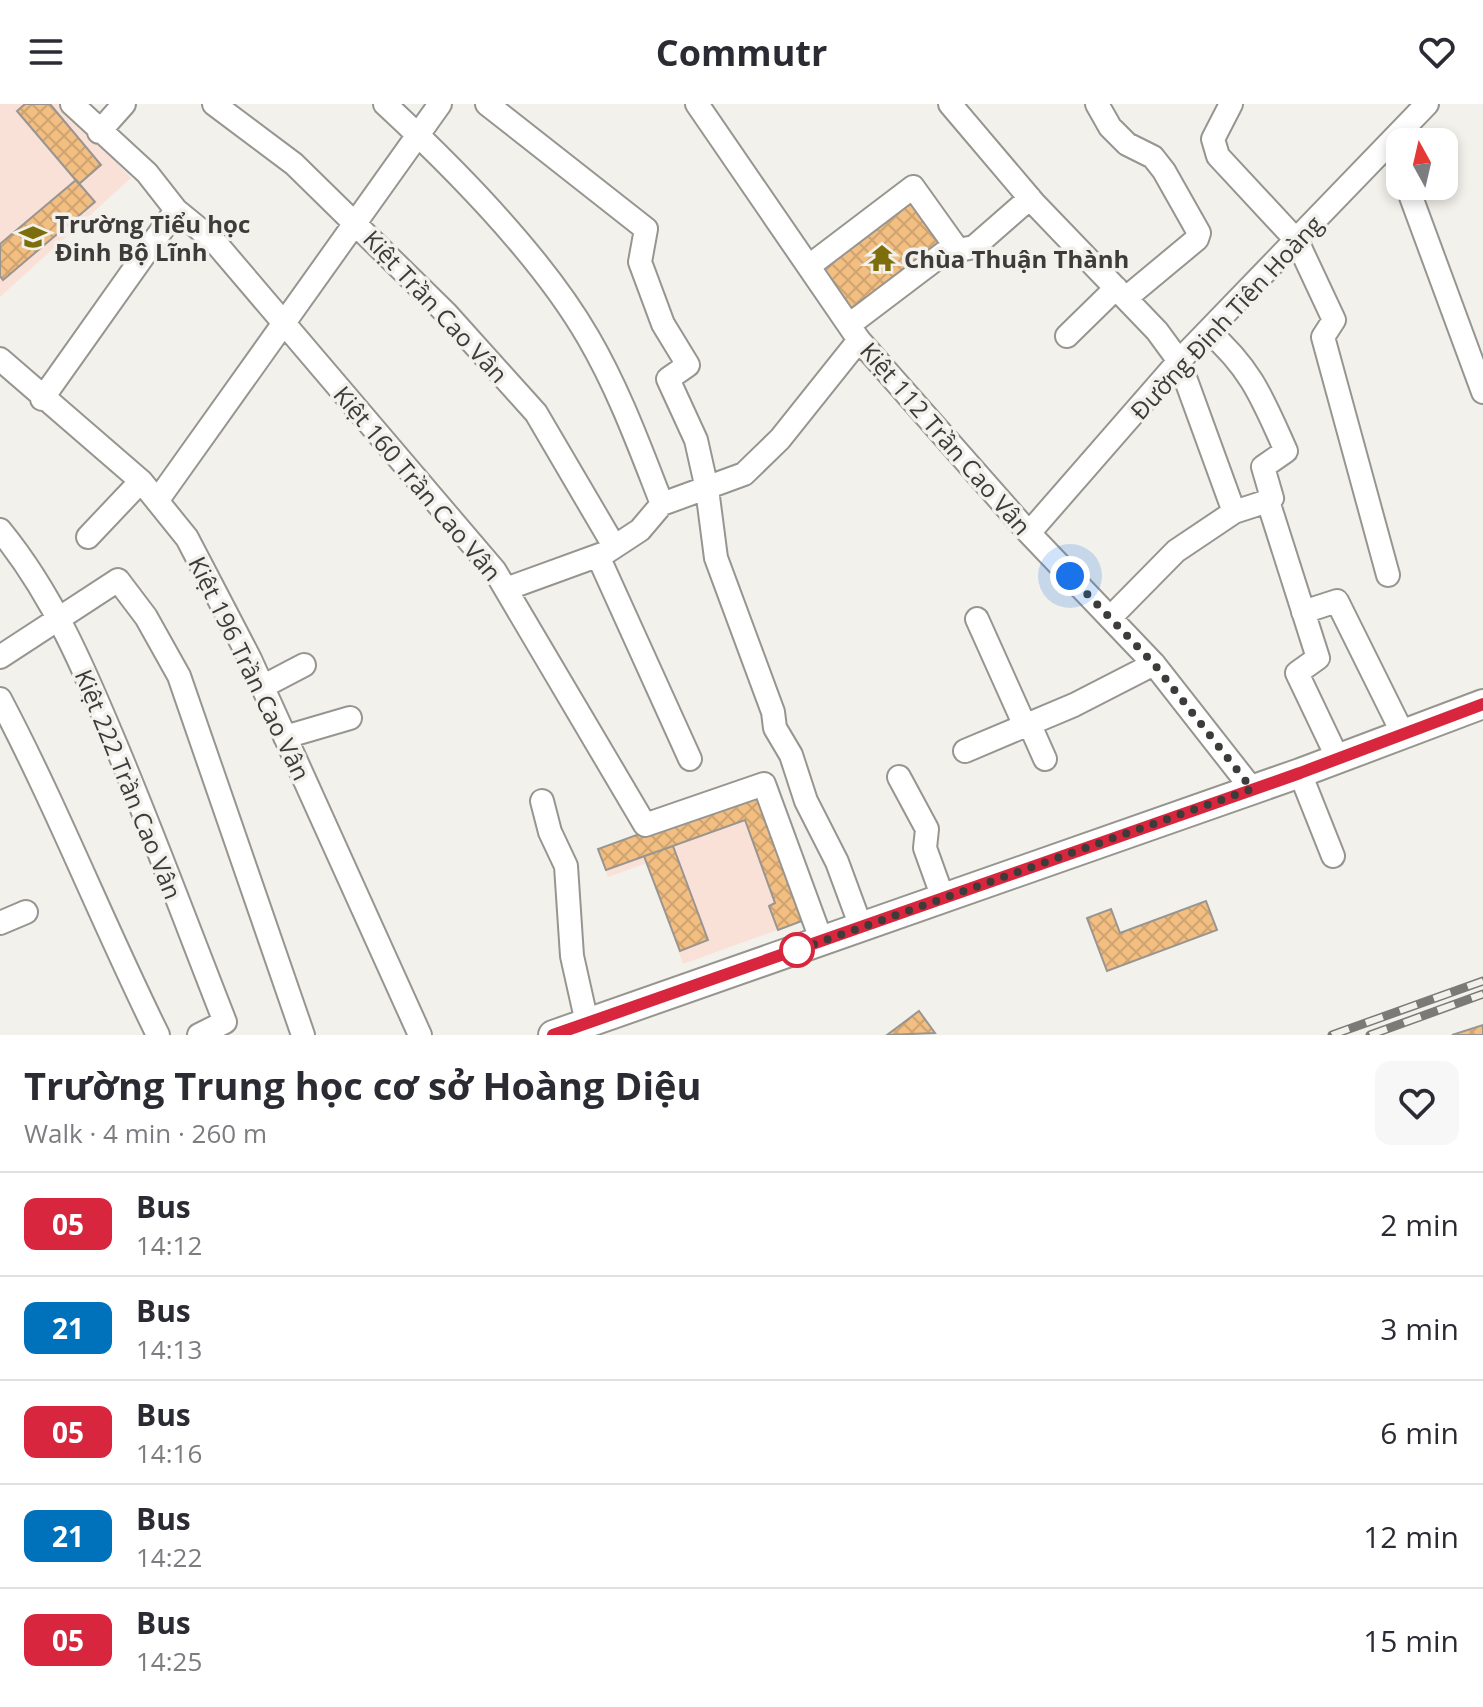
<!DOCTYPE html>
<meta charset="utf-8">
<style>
:root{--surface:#fff;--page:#f7f7f7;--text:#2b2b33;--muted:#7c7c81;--line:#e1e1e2}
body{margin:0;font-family:"Open Sans",sans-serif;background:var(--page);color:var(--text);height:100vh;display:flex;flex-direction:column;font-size:30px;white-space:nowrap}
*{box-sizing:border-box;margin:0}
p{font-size:26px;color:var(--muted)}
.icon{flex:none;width:44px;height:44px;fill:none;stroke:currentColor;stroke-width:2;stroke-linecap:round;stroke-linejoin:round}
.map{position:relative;height:931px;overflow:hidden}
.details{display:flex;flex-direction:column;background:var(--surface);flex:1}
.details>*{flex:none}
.badge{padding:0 16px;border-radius:12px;font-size:28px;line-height:52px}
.needle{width:52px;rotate:352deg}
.tools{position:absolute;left:1386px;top:24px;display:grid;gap:16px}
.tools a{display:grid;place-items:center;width:72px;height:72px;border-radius:16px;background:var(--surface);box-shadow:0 4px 12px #0003;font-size:40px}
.you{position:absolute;width:40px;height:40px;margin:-20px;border:6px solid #fff;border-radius:50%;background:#1a73e8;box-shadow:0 0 0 12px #1a73e833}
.map>.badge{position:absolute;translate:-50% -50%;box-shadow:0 0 0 4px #fff}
.round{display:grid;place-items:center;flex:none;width:84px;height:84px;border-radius:16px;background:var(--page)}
.head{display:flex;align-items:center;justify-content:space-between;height:136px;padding:0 24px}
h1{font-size:38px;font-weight:700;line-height:60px}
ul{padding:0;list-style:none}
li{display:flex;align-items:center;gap:24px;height:104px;padding:0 24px;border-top:2px solid var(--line)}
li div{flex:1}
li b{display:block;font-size:30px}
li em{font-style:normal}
li .badge{min-width:88px;font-weight:700;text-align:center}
header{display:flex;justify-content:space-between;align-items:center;height:104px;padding:0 24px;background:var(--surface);font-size:36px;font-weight:700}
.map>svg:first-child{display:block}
.education{fill:#fae1d8}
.building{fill:url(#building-cross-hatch);stroke:#999591;stroke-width:2}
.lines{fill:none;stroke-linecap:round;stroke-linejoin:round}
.minor-casing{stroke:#979590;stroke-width:26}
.major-casing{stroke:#979590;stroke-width:32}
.minor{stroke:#fff;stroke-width:22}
.major{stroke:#fff;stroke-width:28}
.rail-casing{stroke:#7c7a77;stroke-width:9}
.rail{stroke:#f3f1eb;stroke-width:6;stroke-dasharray:18;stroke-linecap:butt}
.line-casing{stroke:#fff;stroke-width:18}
.line{stroke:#d7263d;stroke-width:12}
.walk{stroke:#3d3c3a;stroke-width:8;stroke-dasharray:0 14.4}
.stop-dot{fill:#fff;stroke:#d7263d;stroke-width:4}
.labels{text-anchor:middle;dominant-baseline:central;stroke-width:7;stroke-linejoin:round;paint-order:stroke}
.poi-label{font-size:24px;font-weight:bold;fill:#3d3c3a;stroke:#f3f1eb;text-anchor:start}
.street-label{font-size:24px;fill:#3d3c3a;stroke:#f3f1eb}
</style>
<header><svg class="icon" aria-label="menu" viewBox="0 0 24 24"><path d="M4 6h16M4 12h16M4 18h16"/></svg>Commutr<svg class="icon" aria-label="heart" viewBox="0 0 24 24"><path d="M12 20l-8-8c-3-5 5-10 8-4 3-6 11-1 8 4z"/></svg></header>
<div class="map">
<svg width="1483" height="931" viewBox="0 0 1483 931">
<defs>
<pattern id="building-cross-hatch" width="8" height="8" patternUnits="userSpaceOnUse" patternTransform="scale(2)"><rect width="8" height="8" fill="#f2be81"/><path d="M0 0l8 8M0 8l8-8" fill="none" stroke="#d0a470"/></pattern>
</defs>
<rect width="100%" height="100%" fill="#f3f1eb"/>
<!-- education -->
<path class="education" d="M 0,0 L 62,0 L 131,74 L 0,193 Z
M 763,685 L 810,814 L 683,860 L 647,759 L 608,773 L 598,745 Z"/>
<!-- building -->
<path class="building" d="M 25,0 L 50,0 L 101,61 L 79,80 L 17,7 Z
M 76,76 L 95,98 L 3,176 L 0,172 L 0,140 Z
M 908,96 L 947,141 L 850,215 L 816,166 Z
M 763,685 L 810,814 L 778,826 L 769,802 L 775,799 L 745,716 L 606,766 L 598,745 Z
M 673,742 L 708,836 L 680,847 L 644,752 Z
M 1206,797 L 1217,826 L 1107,867 L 1087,814 L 1111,805 L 1120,829 Z
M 919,907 L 935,929 L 887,931 Z
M 1483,921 L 1483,931 L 1452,931 Z"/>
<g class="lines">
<!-- minor casing -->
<g class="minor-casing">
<path id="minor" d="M 72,0 L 147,69 L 176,106 L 214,137 L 495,467 L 645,721 L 764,680 L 822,838
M 214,0 L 294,60 L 446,209 L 536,309 L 614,442
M 385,0 C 454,64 541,152 588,233 C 619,286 640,344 662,400
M 487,0 L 646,125 L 640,158 L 663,220 L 688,261 L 668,275 L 696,336 L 707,385 L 716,454 L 773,608 L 775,624 L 791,651 L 806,697 L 837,758 L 861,823
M 697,0 L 859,236 L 1029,429 L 1154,560 L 1252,685
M 950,0 L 1034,99 L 1157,227 L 1179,257 L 1234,408 L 1268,397 L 1318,554 L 1297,569 L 1338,655
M 1097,0 L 1110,23 L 1127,40 L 1153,53 L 1164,67 L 1199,129 L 1197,135 L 1126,194
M 1231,0 L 1213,35 L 1218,52 L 1297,137 L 1334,216 L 1323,233 L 1388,471
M 99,28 L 124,0
M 1391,38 L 1400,63
M 1407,82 L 1483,288
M 809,162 L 913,83 L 958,146
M 849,221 L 944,149 L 974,143 L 1030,94
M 1208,227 C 1252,265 1263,296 1286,347 L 1263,363 L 1272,394 L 1268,397
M 1067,232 L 1116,184
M 0,255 L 141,377 L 187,434 L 250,555 L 420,931
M 42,295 L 176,106
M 157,397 L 440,0
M 0,426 C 55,493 87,572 120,651 C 157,740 190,829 225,918 L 199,931
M 1029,429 L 1179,257 L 1427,0
M 88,433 L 141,377
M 598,452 L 690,655
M 506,485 L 605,449 L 640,426 L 662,400 L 744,370 L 780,335 L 859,236
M 1303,508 L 1337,497 L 1403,630
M 1110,514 L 1176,447 L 1234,408
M 977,515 L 1025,622
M 0,553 L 118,476 L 146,513 L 179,572 L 303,931
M 262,583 L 304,561
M 0,595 C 58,705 103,820 158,931
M 1029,619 L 1045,655
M 285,633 L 350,614
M 965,647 L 1074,601 L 1154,560
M 1300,669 L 1333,752
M 899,673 L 927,725 L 925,744 L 943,794
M 542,697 L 550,728 L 566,762 L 572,852 L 587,919
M 0,819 L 26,808"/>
</g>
<!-- major casing -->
<g class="major-casing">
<path id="major" d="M 553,931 L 1300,669 L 1483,600"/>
</g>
<!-- minor -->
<use href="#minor" class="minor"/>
<!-- major -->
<use href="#major" class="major"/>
<!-- rail casing -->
<g class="rail-casing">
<path id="rail" d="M 1332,931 L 1483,877
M 1370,931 L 1483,890"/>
</g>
<!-- rail -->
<use href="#rail" class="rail"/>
</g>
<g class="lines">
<!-- line casing -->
<g class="line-casing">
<path id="line" d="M 553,931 L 1300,669 L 1483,600"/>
</g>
<!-- line -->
<use href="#line" class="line"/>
<!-- walk -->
<path class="walk" d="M 797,846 L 792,848 L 1252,685 L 1154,560 L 1070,472"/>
</g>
<!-- icons -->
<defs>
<g id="school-bare" transform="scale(2.16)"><path d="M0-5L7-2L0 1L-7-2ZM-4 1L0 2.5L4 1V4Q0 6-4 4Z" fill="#7e6e0b" stroke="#f3f1eb" stroke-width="2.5" paint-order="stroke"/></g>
<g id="temple-bare" transform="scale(2.16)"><path d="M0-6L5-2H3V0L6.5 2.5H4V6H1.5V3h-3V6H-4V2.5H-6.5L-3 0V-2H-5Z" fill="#7e6e0b" stroke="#f3f1eb" stroke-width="2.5" paint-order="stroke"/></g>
</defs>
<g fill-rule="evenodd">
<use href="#school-bare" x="33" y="133"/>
<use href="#temple-bare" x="882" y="154"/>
</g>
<!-- markers -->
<circle class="stop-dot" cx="797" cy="846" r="16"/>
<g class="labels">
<!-- poi labels -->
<g class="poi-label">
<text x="55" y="119">Trường Tiểu học<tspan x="55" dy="28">Đinh Bộ Lĩnh</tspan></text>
<text x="904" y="154">Chùa Thuận Thành</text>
</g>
<!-- street labels -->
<g class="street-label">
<text transform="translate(436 202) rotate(47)">Kiệt Trần Cao Vân</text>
<text transform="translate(1226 213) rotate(-47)">Đường Đinh Tiên Hoàng</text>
<text transform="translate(946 334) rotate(49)">Kiệt 112 Trần Cao Vân</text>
<text transform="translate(418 379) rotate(50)">Kiệt 160 Trần Cao Vân</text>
<text transform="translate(250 564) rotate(64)">Kiệt 196 Trần Cao Vân</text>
<text transform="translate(129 680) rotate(68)">Kiệt 222 Trần Cao Vân</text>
</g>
</g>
</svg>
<div class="tools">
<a><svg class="needle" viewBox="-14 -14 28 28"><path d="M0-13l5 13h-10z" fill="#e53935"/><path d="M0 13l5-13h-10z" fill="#7c7c81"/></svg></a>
</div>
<div class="you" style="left:1070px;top:472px"></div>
</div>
<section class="details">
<div class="head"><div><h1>Trường Trung học cơ sở Hoàng Diệu</h1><p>Walk · 4 min · 260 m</p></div><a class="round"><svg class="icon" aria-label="heart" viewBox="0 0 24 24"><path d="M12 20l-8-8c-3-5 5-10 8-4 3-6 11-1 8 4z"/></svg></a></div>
<ul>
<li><span class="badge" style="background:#d7263d;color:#fff">05</span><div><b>Bus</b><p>14:12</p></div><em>2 min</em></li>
<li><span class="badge" style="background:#0072bc;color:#fff">21</span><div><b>Bus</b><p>14:13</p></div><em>3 min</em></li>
<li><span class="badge" style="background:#d7263d;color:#fff">05</span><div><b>Bus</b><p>14:16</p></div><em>6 min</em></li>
<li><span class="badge" style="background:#0072bc;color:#fff">21</span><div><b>Bus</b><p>14:22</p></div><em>12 min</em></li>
<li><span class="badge" style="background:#d7263d;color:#fff">05</span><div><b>Bus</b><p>14:25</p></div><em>15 min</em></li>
</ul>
</section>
